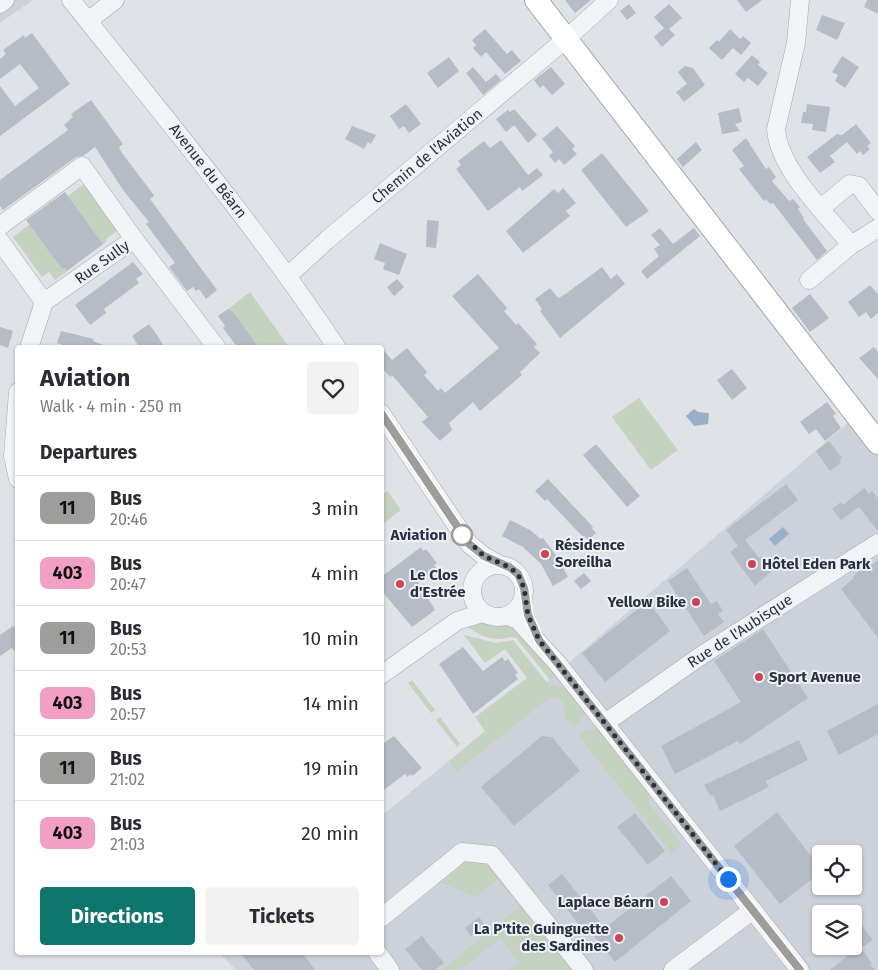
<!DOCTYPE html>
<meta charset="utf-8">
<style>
:root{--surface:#fff;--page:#f2f2f3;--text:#2b2b33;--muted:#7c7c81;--line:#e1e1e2;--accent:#0f766e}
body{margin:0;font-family:"Fira Sans",sans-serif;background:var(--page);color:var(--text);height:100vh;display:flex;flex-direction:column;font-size:19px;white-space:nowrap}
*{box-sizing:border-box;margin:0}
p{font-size:16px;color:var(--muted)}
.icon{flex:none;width:28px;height:28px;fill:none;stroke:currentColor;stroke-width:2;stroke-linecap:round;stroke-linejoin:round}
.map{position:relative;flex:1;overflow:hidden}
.details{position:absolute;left:15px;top:345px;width:369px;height:610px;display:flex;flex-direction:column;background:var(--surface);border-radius:5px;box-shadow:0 1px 4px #0004}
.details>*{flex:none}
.badge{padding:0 10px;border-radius:8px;font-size:18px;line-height:32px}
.tools{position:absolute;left:812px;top:845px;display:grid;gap:10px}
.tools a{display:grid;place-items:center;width:50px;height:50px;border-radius:5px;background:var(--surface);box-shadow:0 1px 4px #0004;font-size:25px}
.you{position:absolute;width:25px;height:25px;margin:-12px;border:4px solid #fff;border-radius:50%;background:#1a73e8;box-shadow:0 0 0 8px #1a73e833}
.map>.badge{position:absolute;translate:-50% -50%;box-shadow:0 0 0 2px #fff}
h2{padding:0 25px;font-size:19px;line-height:45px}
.round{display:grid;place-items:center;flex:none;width:52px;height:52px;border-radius:5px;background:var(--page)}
.overview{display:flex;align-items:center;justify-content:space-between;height:85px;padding:0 25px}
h1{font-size:24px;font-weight:700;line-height:38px}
.button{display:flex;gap:10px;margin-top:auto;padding:10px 25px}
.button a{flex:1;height:58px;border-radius:5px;background:var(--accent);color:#fff;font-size:20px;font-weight:700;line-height:58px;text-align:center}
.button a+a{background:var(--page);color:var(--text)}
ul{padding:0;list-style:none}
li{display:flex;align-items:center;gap:15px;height:65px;padding:0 25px;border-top:1px solid var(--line)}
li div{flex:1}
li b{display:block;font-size:19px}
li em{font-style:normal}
li .badge{min-width:55px;font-weight:700;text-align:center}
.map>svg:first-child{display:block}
.built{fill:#cdd2da;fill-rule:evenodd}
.green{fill:#c4d2c0}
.water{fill:#9ab0c9}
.building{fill:#b6bcc5}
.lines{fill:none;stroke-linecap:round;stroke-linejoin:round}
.minor-casing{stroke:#a4aab2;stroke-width:19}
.major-casing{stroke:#9ea7b4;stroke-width:24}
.minor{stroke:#f2f3f7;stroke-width:18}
.major{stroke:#fff;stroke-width:22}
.line-casing{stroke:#fff;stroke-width:11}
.line{stroke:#9d9d9c;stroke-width:8}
.walk{stroke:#283040;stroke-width:5;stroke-dasharray:0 9}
.stop-dot{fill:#fff;stroke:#9d9d9c;stroke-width:2.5}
.poi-dot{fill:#ce4355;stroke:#eff1f6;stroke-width:2}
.labels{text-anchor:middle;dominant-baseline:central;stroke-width:4;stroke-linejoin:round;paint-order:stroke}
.street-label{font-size:15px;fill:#283040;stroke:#eff1f6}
.stop-label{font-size:15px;font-weight:bold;fill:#283040;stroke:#eff1f6;text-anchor:end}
.poi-label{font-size:15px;font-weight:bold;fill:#283040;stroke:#eff1f6;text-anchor:start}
</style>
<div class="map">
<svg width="878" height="970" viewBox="0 0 878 970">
<rect width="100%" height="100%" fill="#dfe3e8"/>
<!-- built -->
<path class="built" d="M 0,0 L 33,0 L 0,23 Z
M 857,415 L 878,443 L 878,970 L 236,970 L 219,953 L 381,952 L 381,816 L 544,684 ZM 821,854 L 854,854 L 854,886 L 821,886 ZM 821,914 L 854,914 L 854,946 L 821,946 Z"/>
<!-- green -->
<path class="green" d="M 85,183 L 119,229 L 106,239 L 107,241 L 103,244 L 68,196 Z
M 30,224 L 62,269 L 64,268 L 67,271 L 55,280 L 49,272 L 42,277 L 13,237 Z
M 250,292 L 289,347 L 259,347 L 228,309 Z
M 639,398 L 678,450 L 651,470 L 612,417 Z
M 388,491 L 401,510 L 381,525 L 381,495 Z
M 481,617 L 490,620 L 507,620 L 560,672 L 550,680 L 516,638 C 510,636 506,638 500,639 C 487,639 474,633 465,624 Z
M 464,635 L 496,643 L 513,640 L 549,685 L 564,688 L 586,712 L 575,728 L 565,718 C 566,707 564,697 551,697 L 457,771 L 449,761 L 485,731 L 475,717 L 527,678 L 505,649 L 485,663 Z
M 412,680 L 435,710 L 431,713 L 408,683 Z
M 440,717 L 460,744 L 457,747 L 436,720 Z
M 597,728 L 651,794 L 649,801 L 650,805 L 676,836 L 681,846 L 672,854 L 579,736 L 585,730 Z
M 467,859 L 484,859 L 577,970 L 508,970 L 519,961 L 500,938 L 460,970 L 442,970 L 519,907 L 498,880 L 476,897 L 437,881 Z"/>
<!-- water -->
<path class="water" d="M 694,409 L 698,412 L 709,413 L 708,424 L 694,426 L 686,416 Z
M 783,527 L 789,534 L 775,546 L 769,539 Z"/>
<!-- building -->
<path class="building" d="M 565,0 L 591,0 L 575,13 Z
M 737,0 L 762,0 L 746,12 Z
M 867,0 L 878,0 L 878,14 L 864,7 Z
M 629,4 L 636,13 L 627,20 L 620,11 Z
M 669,4 L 682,18 L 669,29 L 675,35 L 662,47 L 654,37 L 664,28 L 654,17 Z
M 822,15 L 845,23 L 837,40 L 816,30 Z
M 485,29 L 507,54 L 512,50 L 521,61 L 505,74 L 486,52 L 481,57 L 473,48 L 476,45 L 472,40 Z
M 730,29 L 740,39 L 743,36 L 751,43 L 741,55 L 733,48 L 722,60 L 709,48 L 717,40 L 719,42 Z
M 32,33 L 70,84 L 0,136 L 0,86 L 15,106 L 39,88 L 20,64 L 0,79 L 0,59 L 6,54 L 3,50 L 24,35 L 25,38 Z
M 752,55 L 760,62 L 758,65 L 768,73 L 758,86 L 748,78 L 744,82 L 735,74 Z
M 842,56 L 859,67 L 845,88 L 835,81 L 838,75 L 832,72 Z
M 449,57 L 459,71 L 438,88 L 427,73 Z
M 685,66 L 693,68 L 705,85 L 684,102 L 676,92 L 687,84 L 678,72 Z
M 473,67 L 486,82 L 496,74 L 501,80 L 483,95 L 466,73 Z
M 551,67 L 565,84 L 552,95 L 543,85 L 540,88 L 534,80 Z
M 91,100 L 123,144 L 119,147 L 122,153 L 153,194 L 154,196 L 150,199 L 217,290 L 206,299 L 199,289 L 196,291 L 193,287 L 187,291 L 169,267 L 175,263 L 146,224 L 149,222 L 123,190 L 95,147 L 83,156 L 76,157 L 3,210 L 0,206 L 0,180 L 68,130 L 64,125 L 73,117 L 71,114 Z
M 406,104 L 421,124 L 409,133 L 404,126 L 399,129 L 390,116 Z
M 807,104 L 830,107 L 826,132 L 812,130 L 813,124 L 801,123 L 803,112 L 806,112 Z
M 739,108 L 742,122 L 735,124 L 740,131 L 722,134 L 718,113 Z
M 514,109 L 537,135 L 528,143 L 514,125 L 506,132 L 496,119 L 508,110 L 510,112 Z
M 856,124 L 871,143 L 867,146 L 870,149 L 863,155 L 860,151 L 857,154 L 847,142 L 830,156 L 835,162 L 820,173 L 807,157 L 837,134 L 842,135 Z
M 352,126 L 376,135 L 371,144 L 368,142 L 364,149 L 345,139 Z
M 557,126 L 575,146 L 572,149 L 577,154 L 564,165 L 559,159 L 555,163 L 549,156 L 553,152 L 542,139 Z
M 746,138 L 766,169 L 769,167 L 776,177 L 772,181 L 789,201 L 793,199 L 800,207 L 798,209 L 804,218 L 803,219 L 827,251 L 817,260 L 773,203 L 770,204 L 766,199 L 764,201 L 739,169 L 744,166 L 732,150 Z
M 501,140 L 528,175 L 537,168 L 543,175 L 522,191 L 520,187 L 488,211 L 456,169 L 461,165 L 458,161 L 484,141 L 490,148 Z
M 696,142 L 702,150 L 683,167 L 677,159 Z
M 602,153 L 649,211 L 626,227 L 581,170 Z
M 563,188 L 576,203 L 566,211 L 570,216 L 523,253 L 506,231 L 554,189 L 558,193 Z
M 65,192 L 103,244 L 67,271 L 64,268 L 62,269 L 26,220 Z
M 427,220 L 439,221 L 436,248 L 426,247 Z
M 660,228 L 673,244 L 694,228 L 700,236 L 647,279 L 641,271 L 659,256 L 654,249 L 660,245 L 651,235 Z
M 380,243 L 407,254 L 399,275 L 383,269 L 385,263 L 374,259 Z
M 133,262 L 143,274 L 136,279 L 139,283 L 104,309 L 106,313 L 90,325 L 75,305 Z
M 602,267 L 611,279 L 617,274 L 625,284 L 560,338 L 540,311 L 542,309 L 535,299 L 550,288 L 558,298 L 564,295 Z
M 478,274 L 507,308 L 504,311 L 516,325 L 518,323 L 537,344 L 534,347 L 540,353 L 520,372 L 522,375 L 480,411 L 473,402 L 449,423 L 452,430 L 440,441 L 422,422 L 428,417 L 392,375 L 390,377 L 381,367 L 381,347 L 392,360 L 407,348 L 427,372 L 424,375 L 438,391 L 441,388 L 445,393 L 499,348 L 452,296 Z
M 397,279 L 404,287 L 394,296 L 387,287 Z
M 870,285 L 878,294 L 878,313 L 871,319 L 866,312 L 859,317 L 848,302 Z
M 810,294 L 829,318 L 810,332 L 792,308 Z
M 228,309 L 233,312 L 259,348 L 238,348 L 223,328 L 225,326 L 218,316 Z
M 149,324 L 157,335 L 165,348 L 140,348 L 132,336 Z
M 0,327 L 13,331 L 8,348 L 0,345 Z
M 61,331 L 94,339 L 93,341 L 106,346 L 106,348 L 71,348 L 57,343 Z
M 874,347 L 878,352 L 878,379 L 859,358 Z
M 732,369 L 747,388 L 732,400 L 717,380 Z
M 827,402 L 836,414 L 833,416 L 841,428 L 825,441 L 816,429 L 809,434 L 800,422 Z
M 829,441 L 842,458 L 839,460 L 841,463 L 830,471 L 816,451 Z
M 596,444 L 640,496 L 627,507 L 583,455 Z
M 548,479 L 593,527 L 592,528 L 596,533 L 588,540 L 584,536 L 583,537 L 547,499 L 545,501 L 535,491 Z
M 786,484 L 798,500 L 745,540 L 759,558 L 762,556 L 773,570 L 755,586 L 730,552 L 738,546 L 726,530 Z
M 864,488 L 869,494 L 872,491 L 878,498 L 878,531 L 859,507 L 841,520 L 832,509 L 841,502 L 843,505 Z
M 510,520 L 530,530 L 541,539 L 543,538 L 558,558 L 568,577 L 553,586 L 541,564 L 523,547 L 502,536 Z
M 421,547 L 423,551 L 426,549 L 437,563 L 434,565 L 437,569 L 418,582 L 435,610 L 412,627 L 381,590 L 381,577 Z
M 878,560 L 878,638 L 841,589 L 854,578 L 853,576 L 859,571 L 863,568 L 865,570 Z
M 687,568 L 711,604 L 717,601 L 723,611 L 718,614 L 724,622 L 704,636 L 668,581 Z
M 584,573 L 591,581 L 581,589 L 574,581 Z
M 648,601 L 670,631 L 605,682 L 582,653 Z
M 13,626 L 18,632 L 18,655 L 12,648 L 0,656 L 0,635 Z
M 763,629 L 808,698 L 740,744 L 738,741 L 675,774 L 661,746 L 741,702 L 714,661 Z
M 463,647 L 483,671 L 502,657 L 505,661 L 508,659 L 518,673 L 515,675 L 518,679 L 473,714 L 439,664 Z
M 878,704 L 878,734 L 839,755 L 827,731 Z
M 394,736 L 422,768 L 412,776 L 411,774 L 407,777 L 405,774 L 381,792 L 381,745 Z
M 542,736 L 552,737 L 580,771 L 514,826 L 481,787 Z
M 799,740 L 808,760 L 766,781 L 769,787 L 720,811 L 713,795 L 710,796 L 704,785 Z
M 777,812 L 821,869 L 821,872 L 780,904 L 734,846 Z
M 635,813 L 665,851 L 648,865 L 617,827 Z
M 562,874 L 605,928 L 671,876 L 691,901 L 615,962 L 585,925 L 581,927 L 548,885 Z
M 479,917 L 485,925 L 471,936 L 465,928 Z
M 862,926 L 873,940 L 861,948 L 872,963 L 870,964 L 875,970 L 830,970 L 847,956 L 848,946 L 854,946 L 854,932 Z
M 422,936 L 444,963 L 435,970 L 422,970 L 405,949 Z
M 240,952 L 302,952 L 315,970 L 254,970 Z"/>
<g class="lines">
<!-- minor casing -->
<g class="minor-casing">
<path id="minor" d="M 71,0 C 162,114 256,226 337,348
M 800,0 L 796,43 L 776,129 C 779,170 826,213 851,245
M 0,4 L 5,0
M 88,21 L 115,0
M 821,208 L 850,184 L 859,186 L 878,211
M 0,226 L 82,166 L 134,239
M 0,241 L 44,302 L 134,239 L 217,348
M 289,275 L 327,240 L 566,39 L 609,0
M 809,280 L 851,245 L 878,228
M 29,348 L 44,302
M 18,392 L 13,456 L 18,479
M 381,413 L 469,544 L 484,556 L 500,565
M472 591a26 26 0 1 1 52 0a26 26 0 1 1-52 0Z
M 508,616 L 518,620 L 558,664 L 800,970
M 381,675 L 457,621 L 483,613
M 605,723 L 702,655 L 878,543
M 381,918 L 462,852 L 492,855 L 584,970
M 377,952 L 390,970
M 673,970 L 753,910"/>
</g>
<!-- major casing -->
<g class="major-casing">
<path id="major" d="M 536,0 L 878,443"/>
</g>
<!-- minor -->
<use href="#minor" class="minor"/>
<!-- major -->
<use href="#major" class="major"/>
</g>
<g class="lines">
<!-- line casing -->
<g class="line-casing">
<path id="line" d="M 381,413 L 469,544 L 484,556 L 509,567 L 518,574 L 524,588 L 528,615 L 539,640 L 800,970"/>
</g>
<!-- line -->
<use href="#line" class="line"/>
<!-- walk -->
<path class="walk" d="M 462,535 L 484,556 L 509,567 L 518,574 L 524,588 L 528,615 L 539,640 L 728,879"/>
</g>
<!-- markers -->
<circle class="stop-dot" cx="462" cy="535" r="10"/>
<g class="poi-dot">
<circle cx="545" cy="554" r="5"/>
<circle cx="752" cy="564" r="5"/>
<circle cx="400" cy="584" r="5"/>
<circle cx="696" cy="602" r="5"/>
<circle cx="759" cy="677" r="5"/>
<circle cx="664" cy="902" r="5"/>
<circle cx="619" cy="938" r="5"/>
</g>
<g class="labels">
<!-- street labels -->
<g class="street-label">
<text transform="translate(427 156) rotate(-40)">Chemin de l'Aviation</text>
<text transform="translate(208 171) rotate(52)">Avenue du Béarn</text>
<text transform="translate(102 262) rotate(-36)">Rue Sully</text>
<text transform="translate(740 631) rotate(-33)">Rue de l'Aubisque</text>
</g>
<!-- stop labels -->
<g class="stop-label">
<text x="447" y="535">Aviation</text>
</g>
<!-- poi labels -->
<g class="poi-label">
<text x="555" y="545">Résidence<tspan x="555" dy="17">Soreilha</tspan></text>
<text x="762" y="564">Hôtel Eden Park</text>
<text x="410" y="575">Le Clos<tspan x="410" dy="17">d'Estrée</tspan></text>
<text x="686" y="602" text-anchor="end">Yellow Bike</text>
<text x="769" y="677">Sport Avenue</text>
<text x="654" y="902" text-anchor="end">Laplace Béarn</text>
<text x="609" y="929" text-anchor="end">La P'tite Guinguette<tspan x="609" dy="17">des Sardines</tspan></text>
</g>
</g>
</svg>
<div class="tools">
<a><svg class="icon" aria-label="locate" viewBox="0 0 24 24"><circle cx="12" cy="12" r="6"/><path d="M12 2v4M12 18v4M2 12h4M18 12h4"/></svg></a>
<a><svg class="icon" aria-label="layers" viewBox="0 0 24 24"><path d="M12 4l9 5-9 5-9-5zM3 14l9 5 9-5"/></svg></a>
</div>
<div class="you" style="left:728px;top:879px"></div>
<section class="details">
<div class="overview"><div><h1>Aviation</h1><p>Walk · 4 min · 250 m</p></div><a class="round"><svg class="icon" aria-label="heart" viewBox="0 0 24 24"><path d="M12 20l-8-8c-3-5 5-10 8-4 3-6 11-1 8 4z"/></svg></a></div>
<h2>Departures</h2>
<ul>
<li><span class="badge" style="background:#9d9d9c;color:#111">11</span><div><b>Bus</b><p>20:46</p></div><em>3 min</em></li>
<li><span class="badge" style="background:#f29fc5;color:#111">403</span><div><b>Bus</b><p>20:47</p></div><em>4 min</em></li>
<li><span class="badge" style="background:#9d9d9c;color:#111">11</span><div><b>Bus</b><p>20:53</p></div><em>10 min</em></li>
<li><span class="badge" style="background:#f29fc5;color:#111">403</span><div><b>Bus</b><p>20:57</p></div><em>14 min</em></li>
<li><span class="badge" style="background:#9d9d9c;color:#111">11</span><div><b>Bus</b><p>21:02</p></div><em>19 min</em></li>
<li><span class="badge" style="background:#f29fc5;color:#111">403</span><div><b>Bus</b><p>21:03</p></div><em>20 min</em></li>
</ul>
<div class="button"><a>Directions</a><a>Tickets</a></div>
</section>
</div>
